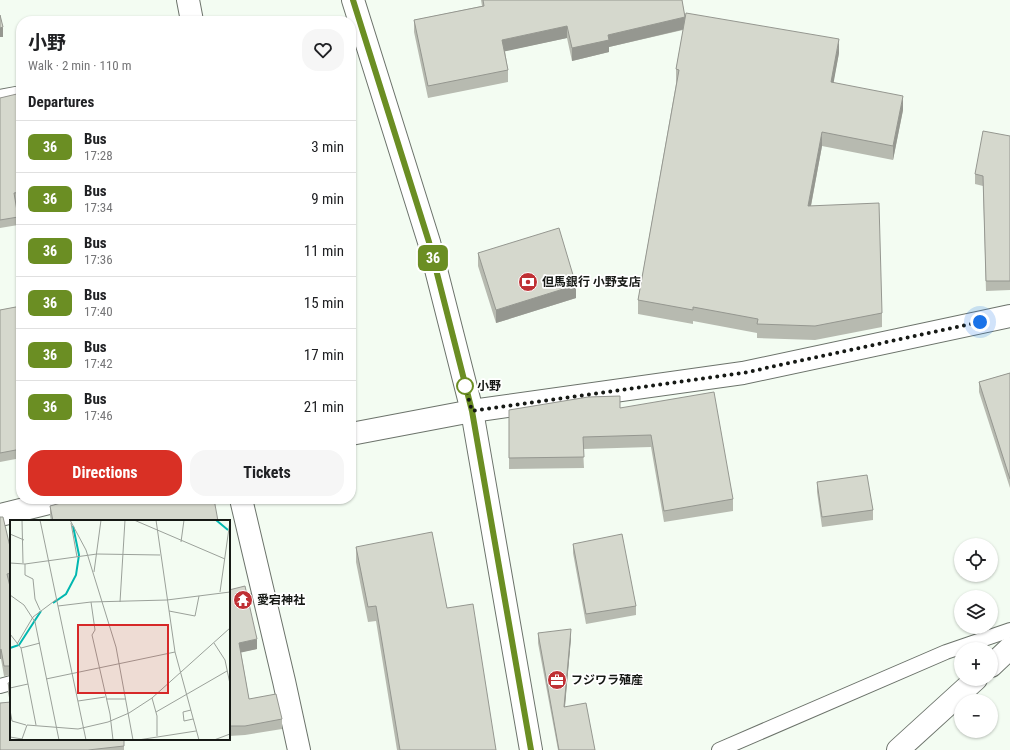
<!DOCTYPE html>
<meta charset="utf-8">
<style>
:root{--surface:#fff;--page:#f6f6f6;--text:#202124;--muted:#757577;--line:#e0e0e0;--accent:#d93025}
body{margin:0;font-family:"Roboto Condensed","Noto Sans JP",sans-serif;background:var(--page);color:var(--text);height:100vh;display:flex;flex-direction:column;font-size:15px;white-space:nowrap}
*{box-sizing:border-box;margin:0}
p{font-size:13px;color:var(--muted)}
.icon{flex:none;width:22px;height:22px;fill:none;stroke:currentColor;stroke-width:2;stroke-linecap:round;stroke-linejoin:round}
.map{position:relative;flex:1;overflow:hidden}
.sheet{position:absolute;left:16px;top:16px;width:340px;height:488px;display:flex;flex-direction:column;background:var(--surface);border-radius:16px;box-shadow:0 1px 3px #0004}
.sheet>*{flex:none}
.badge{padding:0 8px;border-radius:6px;font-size:14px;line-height:26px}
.tools{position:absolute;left:954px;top:538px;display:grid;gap:8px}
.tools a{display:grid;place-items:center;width:44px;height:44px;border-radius:50%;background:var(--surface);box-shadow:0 1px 3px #0004;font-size:20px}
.you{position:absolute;width:20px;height:20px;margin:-10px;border:3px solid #fff;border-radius:50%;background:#1a73e8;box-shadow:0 0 0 6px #1a73e833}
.map>.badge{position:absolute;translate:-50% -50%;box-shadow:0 0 0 2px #fff}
h2{padding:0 12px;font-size:15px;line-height:36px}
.round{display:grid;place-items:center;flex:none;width:42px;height:42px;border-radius:16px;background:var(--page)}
.headline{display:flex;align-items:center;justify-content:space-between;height:68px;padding:0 12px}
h1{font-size:19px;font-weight:700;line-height:30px}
.action{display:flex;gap:8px;margin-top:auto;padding:8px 12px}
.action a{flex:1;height:46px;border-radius:16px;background:var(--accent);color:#fff;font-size:16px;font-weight:700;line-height:46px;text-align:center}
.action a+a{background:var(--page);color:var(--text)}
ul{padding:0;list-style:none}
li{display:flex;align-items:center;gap:12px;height:52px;padding:0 12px;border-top:1px solid var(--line)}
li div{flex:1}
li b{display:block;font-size:15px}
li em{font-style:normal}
li .badge{min-width:44px;font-weight:700;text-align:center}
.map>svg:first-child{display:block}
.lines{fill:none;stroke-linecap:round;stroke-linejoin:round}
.service-casing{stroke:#6c736b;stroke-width:16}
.minor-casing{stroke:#6c736b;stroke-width:24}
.primary-casing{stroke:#6c736b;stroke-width:24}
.service{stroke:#fff;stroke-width:14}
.minor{stroke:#fff;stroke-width:22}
.primary{stroke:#fff;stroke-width:22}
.wall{fill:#b7bab0}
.shaded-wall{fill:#959790}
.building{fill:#d5d8cd;stroke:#959790}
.line-casing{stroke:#fff;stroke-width:9}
.line{stroke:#6b8e23;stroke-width:6}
.walk{stroke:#161915;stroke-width:4;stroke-dasharray:0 7.2}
.stop-dot{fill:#fff;stroke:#6b8e23;stroke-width:2}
.labels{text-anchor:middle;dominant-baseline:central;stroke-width:3.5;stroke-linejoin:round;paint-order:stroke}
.poi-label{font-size:12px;font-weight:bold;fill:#161915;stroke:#fff;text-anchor:start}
.stop-label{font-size:12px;font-weight:bold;fill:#161915;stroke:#fff;text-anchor:start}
.inset-river{fill:none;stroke:#01b7b0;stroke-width:2}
.inset-road{fill:none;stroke:#9ba19a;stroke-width:1}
.view{fill:#d62828;fill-opacity:0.15;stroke:#d62828;stroke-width:2}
.inset-edge{fill:none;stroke:#161915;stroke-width:2}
</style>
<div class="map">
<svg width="1010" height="750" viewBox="0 0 1010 750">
<rect width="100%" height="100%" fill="#f3fcf2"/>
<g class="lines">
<!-- service casing -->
<g class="service-casing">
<path id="service" d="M 0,97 L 21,93
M 0,686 L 11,683
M 719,750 L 946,652 L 1010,630"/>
</g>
<!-- minor casing -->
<g class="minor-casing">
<path id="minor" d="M 188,0 L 192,21
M 351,434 L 472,411 L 743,373 L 1010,316
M 241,499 L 284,681 L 299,750
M 0,515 L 65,499
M 991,666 L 1010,648
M 898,750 L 976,679"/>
</g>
<!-- primary casing -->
<g class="primary-casing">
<path id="primary" d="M 353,0 L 429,242 L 472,411 L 531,750"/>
</g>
<!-- service -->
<use href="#service" class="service"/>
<!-- minor -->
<use href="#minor" class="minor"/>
<!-- primary -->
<use href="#primary" class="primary"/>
</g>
<!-- wall -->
<path class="wall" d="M 481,0 L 682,0 L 685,17 L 839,53 L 833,83 L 903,110 L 893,160 L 822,146 L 811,206 L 882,313 L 882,327 L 815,340 L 757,338 L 757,333 L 693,321 L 693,324 L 638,314 L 638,300 L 676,84 L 676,69 L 683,30 L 609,47 L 609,52 L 572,61 L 567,38 L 505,51 L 508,70 L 508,82 L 428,98 L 414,32 L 414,20 L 482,6 Z
M 21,93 L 21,201 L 15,202 L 18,217 L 18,225 L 0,228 L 0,98 Z
M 1010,136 L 1010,290 L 986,291 L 983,186 L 975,184 L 975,174 Z
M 478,253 L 576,298 L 496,323 L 478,266 Z
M 21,306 L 21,458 L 0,462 L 0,310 Z
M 1010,373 L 1010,488 L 979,392 L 979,382 Z
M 620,408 L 733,499 L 733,511 L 664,522 L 651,447 L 583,449 L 584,468 L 509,469 L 509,410 Z
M 817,482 L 873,510 L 873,520 L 822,527 L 817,492 Z
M 68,501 L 152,502 L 218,521 L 51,521 L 50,516 L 50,506 Z
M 0,517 L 11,551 L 11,583 L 9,583 L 11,591 L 11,675 L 4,676 L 1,659 Z
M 573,544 L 636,606 L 636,615 L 586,624 L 573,553 Z
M 356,547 L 447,608 L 496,750 L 397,750 L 376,621 L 368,622 L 356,562 Z
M 229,590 L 257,649 L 241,652 L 249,699 L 282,719 L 282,729 L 245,735 L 229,736 Z
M 538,633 L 571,638 L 565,707 L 595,750 L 558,750 L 538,643 Z
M 11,682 L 11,739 L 124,746 L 124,750 L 0,750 L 10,702 L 8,693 L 8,683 Z"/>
<!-- shaded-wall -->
<path class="shaded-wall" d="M 685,17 L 685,29 L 609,47 L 609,52 L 572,61 L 572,48 L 608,35 Z
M 567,26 L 567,38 L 502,52 L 502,40 Z
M 3,27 L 3,37 L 0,37 L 0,28 Z
M 839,39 L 839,53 L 831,97 L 831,82 Z
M 903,96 L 903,110 L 893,160 L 893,146 Z
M 822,132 L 822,146 L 808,221 L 808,206 Z
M 576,285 L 576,298 L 496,323 L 496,310 Z
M 571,629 L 571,638 L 564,716 L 564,707 Z
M 257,639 L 257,649 L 239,653 L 239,643 Z
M 1,649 L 1,659 L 0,659 L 0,650 Z"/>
<!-- building -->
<path class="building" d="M 483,0 L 682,0 L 685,17 L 608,35 L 609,40 L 572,48 L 567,26 L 502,40 L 508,70 L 428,86 L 414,20 L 484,6 Z
M 686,13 L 839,39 L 831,82 L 903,96 L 893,146 L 822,132 L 808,206 L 879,203 L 882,313 L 815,326 L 757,324 L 758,319 L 693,307 L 693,310 L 638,300 L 679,70 L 676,69 Z
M 0,15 L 3,27 L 0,28 Z
M 21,93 L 21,192 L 14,193 L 18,217 L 0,220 L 0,98 Z
M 983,131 L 1010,136 L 1010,281 L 986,281 L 983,176 L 975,174 Z
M 559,228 L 576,285 L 496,310 L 478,253 Z
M 21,306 L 21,449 L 0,453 L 0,310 Z
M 1010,373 L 1010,479 L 979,382 Z
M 714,392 L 733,499 L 664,511 L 651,435 L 583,437 L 584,457 L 509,458 L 509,410 L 588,397 L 620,396 L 620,408 Z
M 867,475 L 873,510 L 822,517 L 817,482 Z
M 72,499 L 151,499 L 152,502 L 175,499 L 214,499 L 218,521 L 53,521 L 50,506 L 68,501 Z
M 0,517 L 3,517 L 11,551 L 11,573 L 7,574 L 11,591 L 11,666 L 4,666 L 1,649 L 0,650 Z
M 432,532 L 447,608 L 473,604 L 496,750 L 400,750 L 376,606 L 368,607 L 356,547 Z
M 622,534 L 636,606 L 586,614 L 573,544 Z
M 245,586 L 257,639 L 239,643 L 249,699 L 276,694 L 282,719 L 245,726 L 229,726 L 229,590 Z
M 571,629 L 564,707 L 586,703 L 595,750 L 559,750 L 538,633 Z
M 11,682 L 11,696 L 8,683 Z
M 11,702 L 11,739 L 124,739 L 124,746 L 88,750 L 0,750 L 0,703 Z"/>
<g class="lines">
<!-- line casing -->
<g class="line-casing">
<path id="line" d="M 353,0 L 429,242 L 472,411 L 531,750"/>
</g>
<!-- line -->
<use href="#line" class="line"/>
<!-- walk -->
<path class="walk" d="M 465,386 L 472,411 L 743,373 L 980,322"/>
</g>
<!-- icons -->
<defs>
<g id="bank-disc" transform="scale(1)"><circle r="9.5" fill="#bf3034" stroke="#fff"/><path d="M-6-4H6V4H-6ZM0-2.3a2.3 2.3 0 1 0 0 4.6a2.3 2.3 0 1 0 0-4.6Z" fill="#fff"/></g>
<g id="temple-disc" transform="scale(1)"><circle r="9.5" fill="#bf3034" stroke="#fff"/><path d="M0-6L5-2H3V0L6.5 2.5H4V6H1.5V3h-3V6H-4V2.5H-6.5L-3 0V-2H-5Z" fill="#fff"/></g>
<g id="office-disc" transform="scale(1)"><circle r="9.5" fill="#bf3034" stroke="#fff"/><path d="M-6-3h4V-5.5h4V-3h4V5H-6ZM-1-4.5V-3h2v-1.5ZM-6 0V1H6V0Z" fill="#fff"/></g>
</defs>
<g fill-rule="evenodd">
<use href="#bank-disc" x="528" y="282"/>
<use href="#temple-disc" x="243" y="600"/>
<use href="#office-disc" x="557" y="680"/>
</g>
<!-- markers -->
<circle class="stop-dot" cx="465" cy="386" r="8"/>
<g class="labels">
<!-- poi labels -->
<g class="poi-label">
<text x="542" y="282">但馬銀行 小野支店</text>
<text x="257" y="600">愛宕神社</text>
<text x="571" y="680">フジワラ殖産</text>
</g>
<!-- stop labels -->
<g class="stop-label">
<text x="477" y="386">小野</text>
</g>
</g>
<!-- overview -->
<g transform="translate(10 520)">
<rect width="220" height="220" fill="#f3fcf2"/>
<path class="inset-river" d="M 206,0 L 218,10M 43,83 L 56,74 L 66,55 L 69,35 L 63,6M 0,128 L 9,125 L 31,91"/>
<path class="inset-road" d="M 12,0 L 13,43M 30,0 L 76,220M 60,0 L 76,30 L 106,127 L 123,220M 124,0 L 215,39M 146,0 L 165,132 L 189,220M 61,3 L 67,37M 0,14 L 14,20M 171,22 L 174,0M 0,43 L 15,44 L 87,34 L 150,35M 15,44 L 15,55 L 23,59 L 25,79 L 30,90M 84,52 L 91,0M 210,72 L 220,1M 0,75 L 14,85 L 25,102 L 49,220M 81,82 L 85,110 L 82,115 L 100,194 L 103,220M 110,82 L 115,0M 48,86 L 81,82 L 157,80 L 220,72M 159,91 L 185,96 L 189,76M 0,114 L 11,128 L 26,205M 204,123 L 215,140 L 220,164M 7,124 L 23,97 L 47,79M 11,128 L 30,123M 36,159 L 165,132M 0,168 L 18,164M 142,178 L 147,196 L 147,216M 96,179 L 116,179M 68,181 L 95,177M 0,190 L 2,201 L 16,205M 181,190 L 173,192 L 174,201 L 183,199M 146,192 L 217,151M 119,193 L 142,178 L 220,108M 0,217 L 12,219 L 17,205 L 68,209 L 98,202 L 119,193M 128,220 L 186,211M 204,220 L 220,214"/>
<path class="view" d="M 68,105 L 158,105 L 158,173 L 68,173 Z"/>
<rect width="220" height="220" class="inset-edge"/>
</g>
</svg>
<div class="tools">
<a><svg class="icon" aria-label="locate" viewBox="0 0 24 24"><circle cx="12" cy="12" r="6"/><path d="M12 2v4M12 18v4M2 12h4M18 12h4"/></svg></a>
<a><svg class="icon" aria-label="layers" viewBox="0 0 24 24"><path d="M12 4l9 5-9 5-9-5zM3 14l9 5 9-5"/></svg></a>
<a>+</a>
<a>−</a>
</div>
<div class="you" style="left:980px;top:322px"></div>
<b class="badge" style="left:433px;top:258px;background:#6b8e23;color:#fff">36</b>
<section class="sheet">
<div class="headline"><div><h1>小野</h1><p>Walk · 2 min · 110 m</p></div><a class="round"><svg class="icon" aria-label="heart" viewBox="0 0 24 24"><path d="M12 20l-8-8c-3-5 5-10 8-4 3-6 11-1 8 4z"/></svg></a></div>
<h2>Departures</h2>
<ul>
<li><span class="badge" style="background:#6b8e23;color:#fff">36</span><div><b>Bus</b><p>17:28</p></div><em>3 min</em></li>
<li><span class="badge" style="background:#6b8e23;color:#fff">36</span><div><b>Bus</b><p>17:34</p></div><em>9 min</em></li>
<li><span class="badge" style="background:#6b8e23;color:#fff">36</span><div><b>Bus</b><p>17:36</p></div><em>11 min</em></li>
<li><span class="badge" style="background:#6b8e23;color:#fff">36</span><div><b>Bus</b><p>17:40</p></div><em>15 min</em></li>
<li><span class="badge" style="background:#6b8e23;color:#fff">36</span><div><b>Bus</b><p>17:42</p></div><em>17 min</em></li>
<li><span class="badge" style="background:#6b8e23;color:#fff">36</span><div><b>Bus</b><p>17:46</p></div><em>21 min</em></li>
</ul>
<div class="action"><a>Directions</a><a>Tickets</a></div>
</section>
</div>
